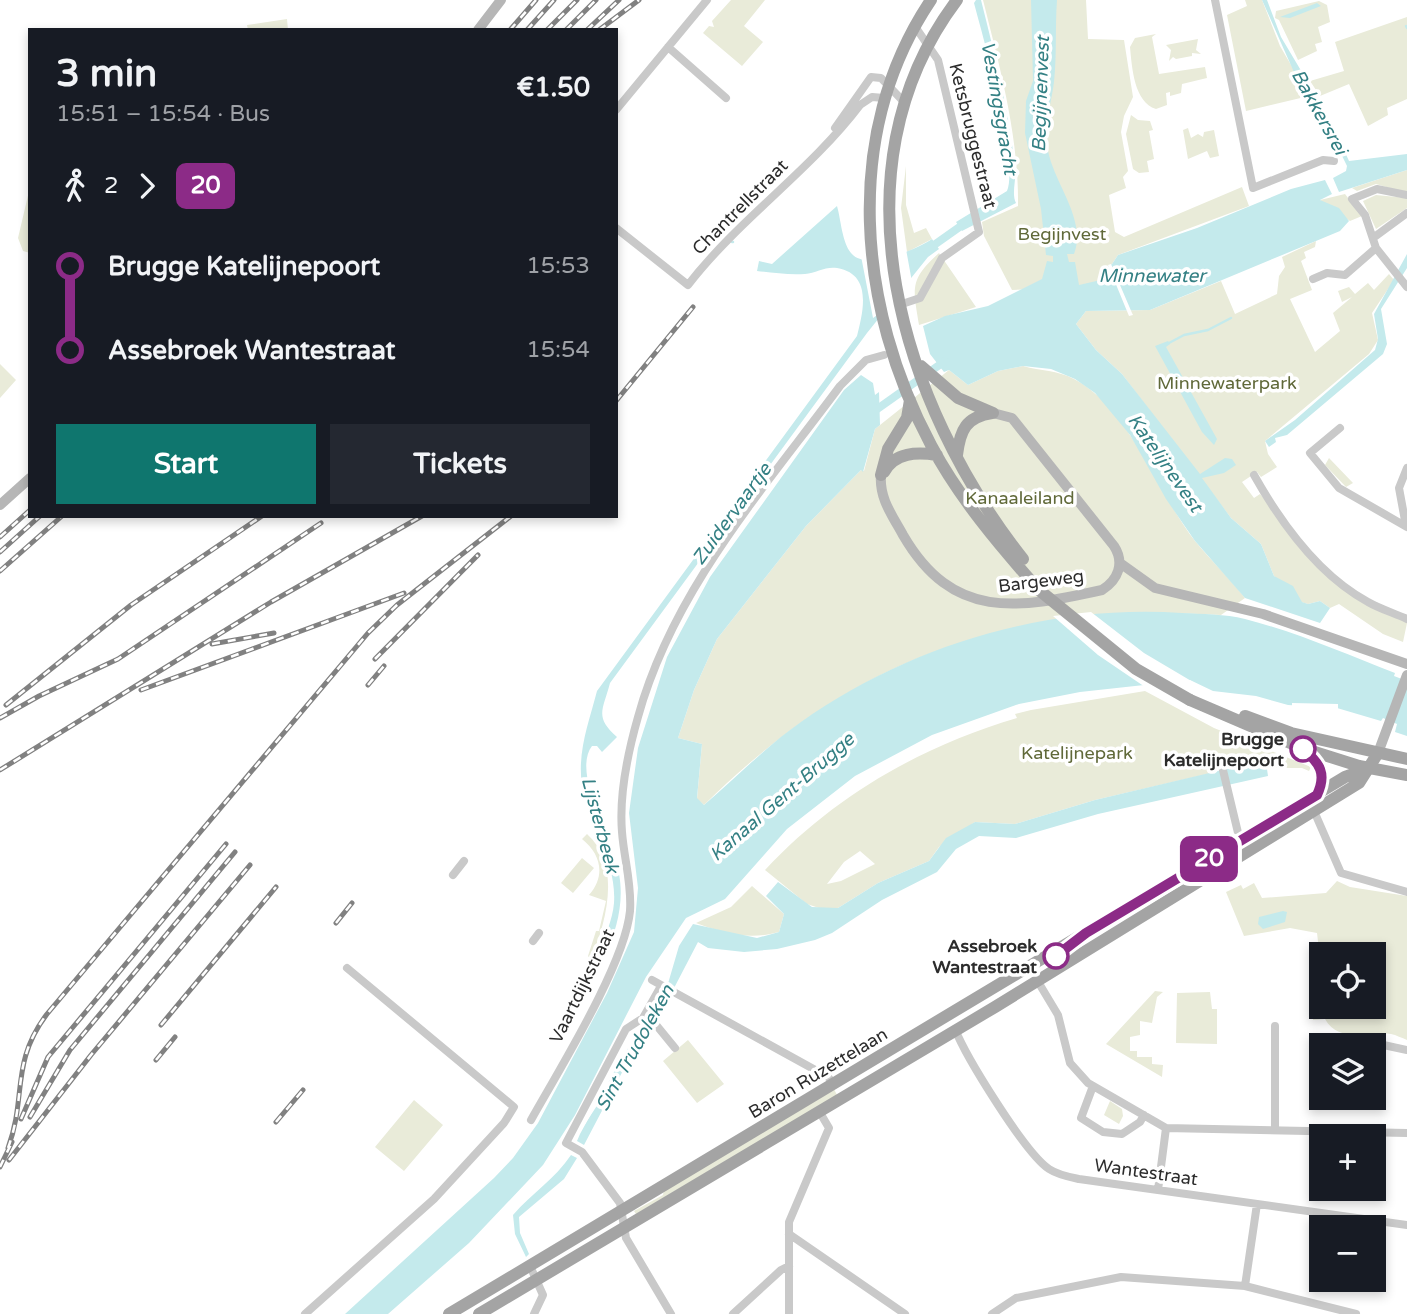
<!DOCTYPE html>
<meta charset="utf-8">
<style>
:root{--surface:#171b24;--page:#242831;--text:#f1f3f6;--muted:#9ea1a6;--accent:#0f766e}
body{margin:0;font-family:"Varela Round",sans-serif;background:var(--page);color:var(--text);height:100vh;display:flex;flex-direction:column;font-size:26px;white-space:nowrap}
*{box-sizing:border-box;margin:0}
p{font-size:23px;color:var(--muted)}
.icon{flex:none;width:38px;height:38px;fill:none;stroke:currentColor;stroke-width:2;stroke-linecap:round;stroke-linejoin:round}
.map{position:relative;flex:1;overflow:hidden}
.details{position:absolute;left:28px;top:28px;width:590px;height:490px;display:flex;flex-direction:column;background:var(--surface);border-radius:0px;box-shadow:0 4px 10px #0003}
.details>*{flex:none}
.badge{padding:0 14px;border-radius:10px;font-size:24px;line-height:46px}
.controls{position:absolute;left:1309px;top:942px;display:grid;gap:14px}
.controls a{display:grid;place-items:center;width:77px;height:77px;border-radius:0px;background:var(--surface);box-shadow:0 4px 10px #0003;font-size:35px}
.map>.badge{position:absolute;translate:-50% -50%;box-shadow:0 0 0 4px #fff}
.legs{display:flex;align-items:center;gap:10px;height:77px;padding:0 28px;font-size:23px}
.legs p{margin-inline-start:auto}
.overview{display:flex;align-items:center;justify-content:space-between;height:119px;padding:0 28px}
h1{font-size:38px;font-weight:700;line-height:52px}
.action{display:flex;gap:14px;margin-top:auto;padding:14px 28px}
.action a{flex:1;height:80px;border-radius:0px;background:var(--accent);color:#fff;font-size:28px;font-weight:700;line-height:80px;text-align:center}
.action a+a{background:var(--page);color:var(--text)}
ul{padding:0 28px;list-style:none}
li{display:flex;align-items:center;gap:24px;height:84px;font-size:26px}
li i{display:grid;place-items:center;width:10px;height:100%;margin:0 9px;background:currentColor}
li i::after{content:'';width:18px;height:18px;margin:-9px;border:5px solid;border-radius:50%;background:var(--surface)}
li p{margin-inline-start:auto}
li:first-child i{background:linear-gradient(#0000 50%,currentColor 0)}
li:last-child i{background:linear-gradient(currentColor 50%,#0000 0)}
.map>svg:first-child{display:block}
.green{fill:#e9ebd9;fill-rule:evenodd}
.water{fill:#c4eaec}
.pier{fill:#fff}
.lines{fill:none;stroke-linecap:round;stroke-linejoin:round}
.stream{stroke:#c4eaec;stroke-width:2.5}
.canal{stroke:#c4eaec;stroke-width:8}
.street{stroke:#c9c9c9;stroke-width:8}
.secondary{stroke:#b6b6b6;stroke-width:10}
.primary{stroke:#a4a4a4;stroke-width:12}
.rail-casing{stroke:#818181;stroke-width:5}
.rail{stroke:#fff;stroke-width:2.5;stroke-dasharray:8;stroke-linecap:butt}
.primary-bridge{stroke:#a4a4a4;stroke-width:12}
.line-1-casing{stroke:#fff;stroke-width:16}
.line-1{stroke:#8c2b87;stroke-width:10}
.stop-1-dot{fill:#fff;stroke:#8c2b87;stroke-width:3.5}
.labels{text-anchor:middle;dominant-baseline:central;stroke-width:7;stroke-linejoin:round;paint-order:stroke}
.street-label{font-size:18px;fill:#2c2c2c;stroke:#fff}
.park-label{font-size:18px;fill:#606939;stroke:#fff}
.stop-label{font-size:18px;font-weight:bold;fill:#2c2c2c;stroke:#fff;text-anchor:end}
.water-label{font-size:19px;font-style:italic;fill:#348084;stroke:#fff}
</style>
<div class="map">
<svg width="1407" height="1314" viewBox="0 0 1407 1314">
<rect width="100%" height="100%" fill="#fff"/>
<!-- green -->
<path class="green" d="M 731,0 L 765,0 L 744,26 L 763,42 L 742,66 L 703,33 L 709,26 L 714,27 L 712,21 Z
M 983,0 L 1086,0 L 1088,39 L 1124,40 L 1133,97 L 1124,116 L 1121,132 L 1128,171 L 1123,177 L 1126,188 L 1109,195 L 1115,232 L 1124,237 L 1242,187 L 1249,206 L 1118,255 L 1112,264 L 1103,268 L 1105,279 L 1082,287 L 1012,290 L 984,236 L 982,222 L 1018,206 C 1019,136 1000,68 983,0 Z
M 1245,0 L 1262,0 L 1280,46 L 1309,96 L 1246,111 L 1227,15 L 1247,6 Z
M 1319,1 L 1327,5 L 1330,22 L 1318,27 L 1322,42 L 1315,44 L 1317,51 L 1298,60 L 1279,20 L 1275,18 L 1276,11 Z
M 1407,17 L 1407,99 L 1387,108 L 1388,115 L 1368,126 L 1349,84 L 1320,96 L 1310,81 L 1344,71 L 1335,42 Z
M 287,19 L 288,30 L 248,30 L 247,25 Z
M 1156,34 L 1152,37 L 1159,74 L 1205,67 L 1207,78 L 1182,84 L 1181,93 L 1170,96 L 1170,92 L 1166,93 L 1167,105 L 1156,109 C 1134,102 1132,68 1130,47 L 1135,38 Z
M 1198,39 L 1196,50 L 1201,54 L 1192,53 L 1192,56 L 1176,59 L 1173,57 L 1169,61 L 1171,50 L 1166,45 Z
M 1131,115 L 1138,120 L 1150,121 L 1153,130 L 1149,131 L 1154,159 L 1147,161 L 1149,172 L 1139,173 L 1133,169 L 1126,134 Z
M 1188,128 L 1191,138 L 1198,134 L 1203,137 L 1204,132 L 1214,130 L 1219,156 L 1210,158 L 1207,151 L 1188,159 L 1183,130 Z
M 787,165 L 791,168 L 718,238 L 756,192 L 761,196 Z
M 906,166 L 906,205 L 914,233 L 926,228 L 932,239 L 907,252 L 901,208 Z
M 1407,170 L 1407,193 L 1376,184 L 1357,191 L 1352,188 Z
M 30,187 L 30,253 L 23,251 L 18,238 Z
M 1345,194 L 1362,216 L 1350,221 L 1320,200 L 1316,201 Z
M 1376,195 L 1407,198 L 1407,208 L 1376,229 L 1363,201 Z
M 1316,241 L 1315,247 L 1304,252 L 1306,258 L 1301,261 L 1312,290 L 1290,299 L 1315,352 L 1340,331 L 1333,313 L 1352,297 L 1342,302 L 1338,291 L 1349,287 L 1355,294 L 1368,283 L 1374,290 L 1389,274 L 1394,280 L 1372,313 L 1378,340 L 1369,354 L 1265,441 L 1268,454 L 1277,467 L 1261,477 L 1257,472 L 1242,482 L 1254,498 L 1260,494 L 1331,577 L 1407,623 L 1403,642 L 1383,634 L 1339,604 L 1330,608 L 1320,601 L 1308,604 L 1301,602 L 1274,576 L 1261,544 L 1231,518 L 1122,374 L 1096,350 L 1076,324 L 1086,311 L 1150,310 L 1221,281 L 1235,314 L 1277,294 L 1279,276 L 1285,267 L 1282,257 Z
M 939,253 L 976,307 L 919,325 C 913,288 909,280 939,253 Z
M 0,364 L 16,380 L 0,398 Z
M 1023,366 C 1041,371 1057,370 1074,379 C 1130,408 1157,493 1195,541 C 1211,561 1230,578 1245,598 L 1221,615 C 1013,602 853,657 704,805 L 697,799 L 702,744 L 678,738 L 694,690 L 717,639 L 806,526 L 861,470 L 864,471 L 875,429 L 949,370 L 968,385 L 998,371 Z
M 1329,458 L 1353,483 L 1346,487 L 1325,465 Z
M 1145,691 L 1214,728 L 1311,767 L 1309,771 L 1302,768 L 1230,768 L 1227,764 L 1215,767 L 1216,772 L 1095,800 L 1015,824 L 975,822 L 939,847 L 929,861 L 878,883 L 838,908 L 822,909 L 807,904 L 765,870 C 834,796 920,747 1017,718 L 1015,714 L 1031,710 ZM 860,851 L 875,864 L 841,881 L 827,884 L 844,862 Z
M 587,834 C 623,867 605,923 591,960 L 588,956 L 596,931 L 599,931 L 606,901 L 589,895 C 606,876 601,854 582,839 Z
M 582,858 L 594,868 L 573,893 L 561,883 Z
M 1337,881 L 1350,887 L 1407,896 L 1407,1040 C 1402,1038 1396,1035 1391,1034 C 1369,1031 1339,1044 1325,1019 L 1313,1020 L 1319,950 L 1317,933 L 1290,928 L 1244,936 L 1226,892 L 1241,885 L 1243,889 L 1254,883 L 1262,898 L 1326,893 ZM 1321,954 L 1374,954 L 1374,1006 L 1321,1006 Z
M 752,886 L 784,914 L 779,932 C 749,940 726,934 696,923 L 731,907 Z
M 1155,991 L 1163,992 L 1157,997 L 1152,1023 L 1140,1021 L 1140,1035 L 1130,1037 L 1130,1051 L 1137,1051 L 1137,1057 L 1152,1057 L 1152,1064 L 1163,1065 L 1162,1077 L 1106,1044 Z
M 1210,992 L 1212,1009 L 1217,1009 L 1217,1044 L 1176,1043 L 1177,993 Z
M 688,1040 L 724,1084 L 697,1103 L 663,1061 Z
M 834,1089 L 837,1095 L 636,1214 L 634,1211 L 663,1195 L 664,1190 Z
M 414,1100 L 443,1125 L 404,1171 L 375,1147 Z
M 1110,1101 L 1122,1109 L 1123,1116 L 1119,1124 L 1104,1115 Z"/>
<!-- water -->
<path class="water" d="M 976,0 L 981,0 C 995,55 1008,110 1015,166 C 1017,179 1011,193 1016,203 L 962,231 L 956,222 L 1007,191 C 1019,162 983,37 974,3 Z
M 1031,0 L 1057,0 C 1055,27 1057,55 1054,82 C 1051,106 1043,126 1048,151 C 1055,185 1087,220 1074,254 L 1067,254 L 1069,262 L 1075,262 L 1079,285 L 1105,279 L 1103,268 L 1112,264 L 1118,255 L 1197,228 L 1291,189 L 1325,180 L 1332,194 L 1320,200 L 1339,208 L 1349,221 L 1340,231 L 1150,310 L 1086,311 L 1076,324 L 1096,350 L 1122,374 L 1200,474 L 1225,458 L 1232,459 L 1236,465 L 1224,473 L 1202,478 L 1231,518 L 1261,544 L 1274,576 L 1293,586 L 1302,602 L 1308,604 L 1320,601 L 1330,608 L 1320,623 L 1245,598 L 1195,541 L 1166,499 L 1130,435 L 1095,393 L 1075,379 L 1051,369 L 1023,366 L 998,371 L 968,385 L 949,370 L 944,372 L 930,354 L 923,326 L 945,316 L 988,306 L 1042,279 L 1047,261 L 1053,262 L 1053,256 L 1046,255 L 1041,209 L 1025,133 L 1026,101 L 1033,81 Z
M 1262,0 L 1267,0 L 1281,37 L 1331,121 L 1349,161 L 1407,154 L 1407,170 L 1339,192 L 1333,178 L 1346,171 L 1347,166 L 1323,117 L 1297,79 Z
M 1317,3 L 1321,6 L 1290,18 L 1280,17 Z
M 837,206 C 841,220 842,242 851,253 C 866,272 917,249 932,239 L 939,249 L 928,257 L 867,333 L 610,683 C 603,710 594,717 617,737 L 602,752 L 597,746 L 592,746 C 571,773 614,843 619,874 C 630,932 586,989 561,1039 L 554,1034 C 572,1000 611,940 614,903 C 617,860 588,826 582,785 C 577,752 589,722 597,691 L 857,336 C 863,312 873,274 837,268 C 826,266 816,273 805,274 C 789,275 773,273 757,271 L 759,261 L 772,264 Z
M 1407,254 L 1407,268 L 1381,309 L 1387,344 L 1383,354 L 1287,435 L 1275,438 L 1276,442 L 1269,447 L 1265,441 L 1295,420 L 1375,350 L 1378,339 L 1374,314 Z
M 1168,341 L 1170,344 L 1166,347 L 1217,439 L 1214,445 L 1202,432 L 1155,346 Z
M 861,375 L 873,383 L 875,395 L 879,392 L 880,425 L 875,429 L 863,472 L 861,470 L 806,526 L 717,639 L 694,690 L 678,738 L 702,744 L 697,798 L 704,805 C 737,777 765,747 801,722 C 910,645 1048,604 1182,613 C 1202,614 1225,614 1245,619 C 1296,632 1346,654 1395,673 L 1394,676 L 1407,681 L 1407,736 L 1395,732 L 1397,724 L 1383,718 L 1381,721 L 1337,708 L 1288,705 L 1256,696 L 1213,691 L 1190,680 L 1080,692 L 1019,704 L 932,735 L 855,776 L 787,829 L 725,899 L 686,918 L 646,977 L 575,1115 L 543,1165 L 469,1243 L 388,1314 L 345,1314 L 494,1178 L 513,1158 L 538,1123 L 607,993 L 634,932 L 638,888 L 629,813 L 638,748 L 667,657 L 710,577 L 844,390 Z
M 1239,766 L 1267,769 L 1268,776 L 1098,814 L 1016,838 L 979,836 L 956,849 L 937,872 L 882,900 L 832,933 L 815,940 L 777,949 L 744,952 L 708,948 L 698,942 L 673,990 L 667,987 L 679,946 L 693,924 L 757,938 L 779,932 L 784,914 L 766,896 L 778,882 L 812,907 L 838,908 L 878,883 L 929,861 L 946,838 L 975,822 L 1015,824 L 1095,800 Z
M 1283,911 L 1287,912 L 1285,922 L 1263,929 L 1258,924 L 1259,917 Z
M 646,1023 L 649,1028 L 628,1061 L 584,1145 L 577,1141 L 580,1134 L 624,1054 Z
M 571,1155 L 577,1158 L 564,1179 L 519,1217 L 520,1233 L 529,1254 L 526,1257 L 515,1234 L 513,1215 C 532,1193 555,1179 571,1155 Z"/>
<!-- pier -->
<path class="pier" d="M 906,249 L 912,282 L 897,301 L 873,318 L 861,256 Z
M 1111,264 L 1132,313 L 1133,315 L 1129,316 L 1108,265 Z
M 1091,612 L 1144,653 L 1198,685 L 1196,687 L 1189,683 L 1148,689 L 1098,655 L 1053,616 Z
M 1292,703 L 1338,704 L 1338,709 L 1292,707 Z
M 607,1081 L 611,1084 L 574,1141 L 577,1132 Z"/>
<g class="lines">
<!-- stream -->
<path class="stream" d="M 1406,26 L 1407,28
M 732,242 L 733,242
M 1169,343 L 1184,335 L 1208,330 L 1231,318"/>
<!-- canal -->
<path class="canal" d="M 927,250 L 968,221
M 873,412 L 945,361"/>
<!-- street -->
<path class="street" d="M 1215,0 L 1253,188 L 1323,160 L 1334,161
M 668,47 L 726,98
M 616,110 L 707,0
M 835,128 L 871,77 L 881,78 L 904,102
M 1407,195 L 1377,189 L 1352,199 L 1365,215 L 1376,248 L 1407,287
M 616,228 L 688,285 C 739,219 810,171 860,105 L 872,97 L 884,98
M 1373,238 L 1407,213
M 1313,279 L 1327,273 L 1345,275 L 1376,248
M 899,305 L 920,298 L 942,258 L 979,232 L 938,60 L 914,25
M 1340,428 L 1310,453 L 1339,488 L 1407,527
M 1254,475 C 1281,523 1318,575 1368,602 C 1380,609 1394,613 1407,619
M 1406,526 L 1399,488 L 1407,468
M 1222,766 L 1240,841
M 1314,811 L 1341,873 L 1407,892
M 453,875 L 464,861
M 533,941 L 539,933
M 652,980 L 828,1077 L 834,1084
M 1037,980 L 1058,1015 L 1070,1063 L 1088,1083 L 1166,1128 L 1407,1133
M 661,986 L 643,1018 L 626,1029 L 566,1143 L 582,1152 L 620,1203 L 626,1238 L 671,1314
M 643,1018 L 657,1026 L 675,1048
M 955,1029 C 966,1057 1025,1153 1049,1169 C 1058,1175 1069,1177 1079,1179 L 1407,1225
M 1379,1044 L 1407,1050
M 1093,1086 L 1081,1118 L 1103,1132 L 1122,1134 L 1140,1122 L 1144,1115
M 531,1120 C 559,1070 625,964 630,911 C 632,884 624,859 622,832 C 619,796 628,752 638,717 C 673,590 763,490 840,386 L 866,360 L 884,355
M 1275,1129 L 1275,1026
M 1158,1190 L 1166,1128
M 789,1234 L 905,1314
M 530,1266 L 543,1295 L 534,1314
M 1245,1286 L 1257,1204
M 305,1314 L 434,1199 L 504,1123 L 514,1107 L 347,968
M 733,1314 L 781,1270 L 789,1266
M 789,1314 L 789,1222 L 829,1128 L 819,1111
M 992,1314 L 1016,1298 L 1121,1277 L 1245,1286 L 1356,1314"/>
<!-- secondary -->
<path class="secondary" d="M 478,30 L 501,0
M 881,475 C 879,498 892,515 903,535 C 953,621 1017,609 1102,590 C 1118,580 1125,563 1114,546 L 1012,418 L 993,413
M 0,505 L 30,478
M 1120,563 L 1155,588 L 1263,614 L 1407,664
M 1378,753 L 1407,675"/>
<!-- primary -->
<path class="primary" d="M 931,0 C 841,134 858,308 931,445 C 959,498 1000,546 1039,590
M 957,0 C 828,171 902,406 1023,559
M 921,366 L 958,398 L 993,413
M 957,455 C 960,430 966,417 992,413
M 884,472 C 895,452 917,452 937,455
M 881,475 L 888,449 L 907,418 L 910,400
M 1190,700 L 1302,748 L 1359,766 L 1407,775
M 1245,716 L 1291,733 L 1407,759
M 1305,751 C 1322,765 1326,775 1317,795
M 449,1314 L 1345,777 L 1370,768
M 479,1314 L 995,1007 L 1359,783 L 1378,753"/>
<!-- rail casing -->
<g class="rail-casing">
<path id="rail" d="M 510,30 L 536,0
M 527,30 L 554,0
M 547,30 L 577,0
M 566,30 L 596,0
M 587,30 L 619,0
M 599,30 L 639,0
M 616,401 L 693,307
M 0,537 L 30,510
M 0,552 L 40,516
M 0,571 L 62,516
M 212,644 L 274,633
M 375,659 L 478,555
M 368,685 L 384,666
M 141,690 L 404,593
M 6,705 L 131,605 L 262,516
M 0,718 L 39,696 L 118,659 L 321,523
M 0,770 L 271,602 L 422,516
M 336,923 L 352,903
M 161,1025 L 276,887
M 156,1060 L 175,1037
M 30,1117 L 70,1050 L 235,852
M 21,1119 L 48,1057 L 226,844
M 276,1122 L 303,1090
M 8,1148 C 27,1097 10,1063 47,1014 L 368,633 L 397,605 L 511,516
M 9,1160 L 91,1055 L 250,865
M 0,1167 L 12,1142"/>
</g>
<!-- rail -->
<use href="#rail" class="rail"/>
<!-- primary-bridge -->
<path class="primary-bridge" d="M 1039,590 L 1136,669 L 1190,700"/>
</g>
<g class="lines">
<!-- line-1 casing -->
<g class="line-1-casing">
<path id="line-1" d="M 1056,956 L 1086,933 L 1317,795 C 1327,774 1320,763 1303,749"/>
</g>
<!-- line-1 -->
<use href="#line-1" class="line-1"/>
</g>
<!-- markers -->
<g class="stop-1-dot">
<circle cx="1303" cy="749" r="12"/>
<circle cx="1056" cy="956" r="12"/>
</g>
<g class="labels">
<!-- street labels -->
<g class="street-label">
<text transform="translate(973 136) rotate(76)">Ketsbruggestraat</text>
<text transform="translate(740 207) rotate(-45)">Chantrellstraat</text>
<text transform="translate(1041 581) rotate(-7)">Bargeweg</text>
<text transform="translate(582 986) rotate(-64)">Vaartdijkstraat</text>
<text transform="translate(818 1073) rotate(-31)">Baron Ruzettelaan</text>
<text transform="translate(1146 1172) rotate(8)">Wantestraat</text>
</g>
<!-- park labels -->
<g class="park-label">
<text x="1062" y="234">Begijnvest</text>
<text x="1227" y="383">Minnewaterpark</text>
<text x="1020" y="498">Kanaaleiland</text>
<text x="1077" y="753">Katelijnepark</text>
</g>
<!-- stop labels -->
<g class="stop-label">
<text x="1284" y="739">Brugge<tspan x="1284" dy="21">Katelijnepoort</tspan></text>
<text x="1037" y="946">Assebroek<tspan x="1037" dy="21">Wantestraat</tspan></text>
</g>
<!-- water labels -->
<g class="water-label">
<text transform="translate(1041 94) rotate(-88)">Begijnenvest</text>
<text transform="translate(999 108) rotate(80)">Vestingsgracht</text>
<text transform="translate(1319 112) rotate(61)">Bakkersrei</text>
<text x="1152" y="276">Minnewater</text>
<text transform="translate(1165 463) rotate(55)">Katelijnevest</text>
<text transform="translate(732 514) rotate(-54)">Zuidervaartje</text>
<text transform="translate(782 797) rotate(-41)">Kanaal Gent-Brugge</text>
<text transform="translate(600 825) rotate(75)">Lijsterbeek</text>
<text transform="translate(635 1048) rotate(-61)">Sint Trudoleken</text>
</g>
</g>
</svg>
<div class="controls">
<a><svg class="icon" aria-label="locate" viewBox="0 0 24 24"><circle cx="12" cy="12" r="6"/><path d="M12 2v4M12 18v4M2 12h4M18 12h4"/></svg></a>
<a><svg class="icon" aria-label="layers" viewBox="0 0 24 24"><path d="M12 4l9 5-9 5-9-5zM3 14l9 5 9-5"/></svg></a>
<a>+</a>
<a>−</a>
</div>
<b class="badge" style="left:1209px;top:859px;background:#8c2b87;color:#fff">20</b>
<section class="details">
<div class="overview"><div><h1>3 min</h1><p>15:51 – 15:54 · Bus</p></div><b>€1.50</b></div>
<div class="legs"><svg class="icon" aria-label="walk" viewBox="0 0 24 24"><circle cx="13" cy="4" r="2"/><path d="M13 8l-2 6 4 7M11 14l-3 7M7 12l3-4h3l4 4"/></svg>2<svg class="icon" aria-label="forward" viewBox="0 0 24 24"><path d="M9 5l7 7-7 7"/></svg><b class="badge" style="background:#8c2b87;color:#fff">20</b></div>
<ul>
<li><i style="color:#8c2b87"></i><b>Brugge Katelijnepoort</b><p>15:53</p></li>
<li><i style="color:#8c2b87"></i><b>Assebroek Wantestraat</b><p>15:54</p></li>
</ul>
<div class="action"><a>Start</a><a>Tickets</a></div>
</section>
</div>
